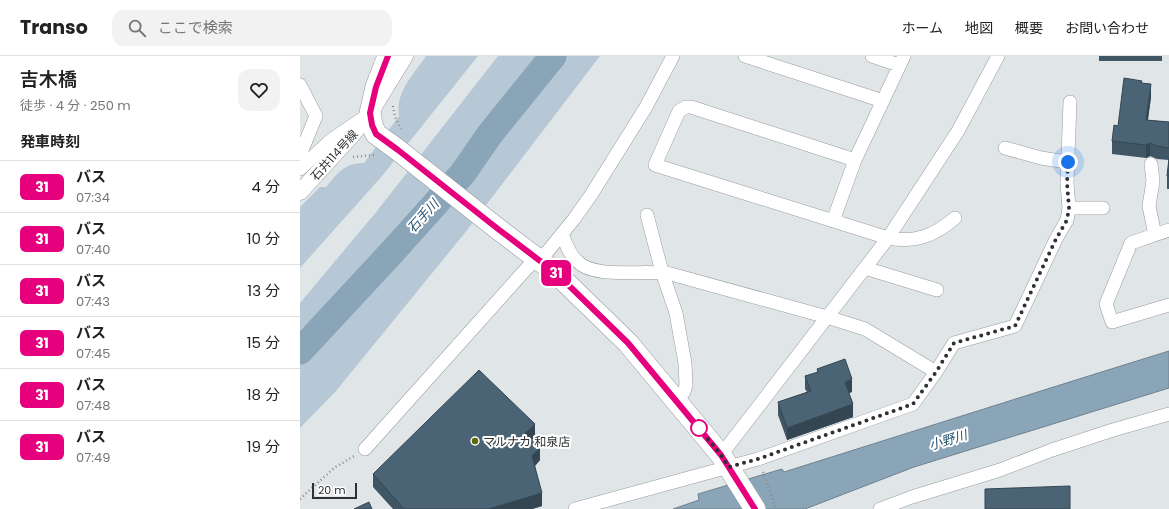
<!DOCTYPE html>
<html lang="ja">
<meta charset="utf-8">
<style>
:root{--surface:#fff;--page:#f2f2f2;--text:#222;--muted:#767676;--line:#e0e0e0}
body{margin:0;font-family:Poppins,"Noto Sans JP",sans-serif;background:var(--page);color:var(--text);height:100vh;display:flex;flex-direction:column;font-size:15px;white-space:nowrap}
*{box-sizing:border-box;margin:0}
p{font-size:13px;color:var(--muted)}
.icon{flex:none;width:22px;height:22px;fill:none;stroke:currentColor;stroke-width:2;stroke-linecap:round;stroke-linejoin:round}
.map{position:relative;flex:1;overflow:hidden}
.sheet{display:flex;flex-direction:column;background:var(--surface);width:300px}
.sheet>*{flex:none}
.badge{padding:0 8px;border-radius:6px;font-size:14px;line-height:26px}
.scale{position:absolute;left:12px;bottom:10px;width:45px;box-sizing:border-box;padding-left:4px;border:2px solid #2e3031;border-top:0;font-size:11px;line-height:14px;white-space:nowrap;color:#2e3031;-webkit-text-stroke:3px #fff;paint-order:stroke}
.you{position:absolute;width:20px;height:20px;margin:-10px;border:3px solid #fff;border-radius:50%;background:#1a73e8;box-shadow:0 0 0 6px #1a73e833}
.map>.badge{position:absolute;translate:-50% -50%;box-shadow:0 0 0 2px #fff}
h2{padding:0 20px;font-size:15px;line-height:36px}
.round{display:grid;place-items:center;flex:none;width:42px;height:42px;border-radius:12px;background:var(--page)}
.overview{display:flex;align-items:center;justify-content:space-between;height:68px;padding:0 20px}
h1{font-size:19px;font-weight:600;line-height:30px}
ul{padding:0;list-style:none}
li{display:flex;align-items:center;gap:12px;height:52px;padding:0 20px;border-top:1px solid var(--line)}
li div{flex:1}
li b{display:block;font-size:15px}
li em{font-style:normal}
li .badge{min-width:44px;font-weight:700;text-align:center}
header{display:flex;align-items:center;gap:24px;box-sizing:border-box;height:56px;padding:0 20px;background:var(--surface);border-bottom:1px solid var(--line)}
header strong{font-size:19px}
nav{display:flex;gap:22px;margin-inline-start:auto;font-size:14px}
.search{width:280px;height:36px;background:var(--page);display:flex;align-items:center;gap:10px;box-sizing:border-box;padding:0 14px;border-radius:12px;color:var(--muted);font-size:15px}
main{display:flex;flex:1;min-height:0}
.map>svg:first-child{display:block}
.green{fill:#b6c8d5}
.water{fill:#8aa5b8;stroke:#6e8290}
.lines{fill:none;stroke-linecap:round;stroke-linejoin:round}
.river{stroke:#8aa5b8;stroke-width:27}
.minor-casing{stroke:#979b9e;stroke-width:14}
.tertiary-casing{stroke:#979b9e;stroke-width:17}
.primary-casing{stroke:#979b9e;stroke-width:22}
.path{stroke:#898c8e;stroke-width:2.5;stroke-dasharray:1 3;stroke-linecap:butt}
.minor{stroke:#fff;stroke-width:13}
.tertiary{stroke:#fff;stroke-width:16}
.primary{stroke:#fff;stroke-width:21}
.wall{fill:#405665}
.shaded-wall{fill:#344652}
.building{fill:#4b6475;stroke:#344652}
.line-casing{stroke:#fff;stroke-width:9}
.line{stroke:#e6007e;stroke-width:6}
.walk{stroke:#2e3031;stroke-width:4;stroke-dasharray:0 7.2}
.stop-dot{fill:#fff;stroke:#e6007e;stroke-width:2}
.poi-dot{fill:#626807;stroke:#fff;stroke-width:1.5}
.labels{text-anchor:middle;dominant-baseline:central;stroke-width:4;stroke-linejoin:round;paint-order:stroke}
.street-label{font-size:12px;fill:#2e3031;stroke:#fff}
.poi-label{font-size:12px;fill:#2e3031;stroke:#fff;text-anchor:start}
.water-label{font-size:13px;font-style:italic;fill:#23526f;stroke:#fff}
</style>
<header>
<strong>Transo</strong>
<div class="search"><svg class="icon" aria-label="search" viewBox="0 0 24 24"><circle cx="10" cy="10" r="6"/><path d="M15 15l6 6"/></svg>ここで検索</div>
<nav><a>ホーム</a><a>地図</a><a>概要</a><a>お問い合わせ</a></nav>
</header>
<main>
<section class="sheet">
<div class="overview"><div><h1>吉木橋</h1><p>徒歩 · 4 分 · 250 m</p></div><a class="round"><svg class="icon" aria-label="heart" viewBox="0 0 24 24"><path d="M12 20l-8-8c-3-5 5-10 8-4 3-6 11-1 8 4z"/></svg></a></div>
<h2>発車時刻</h2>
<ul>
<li><span class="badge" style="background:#e6007e;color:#fff">31</span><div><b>バス</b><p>07:34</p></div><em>4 分</em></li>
<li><span class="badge" style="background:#e6007e;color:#fff">31</span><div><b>バス</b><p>07:40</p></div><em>10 分</em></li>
<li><span class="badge" style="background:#e6007e;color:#fff">31</span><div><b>バス</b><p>07:43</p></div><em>13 分</em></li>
<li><span class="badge" style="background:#e6007e;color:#fff">31</span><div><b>バス</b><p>07:45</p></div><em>15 分</em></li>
<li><span class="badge" style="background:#e6007e;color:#fff">31</span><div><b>バス</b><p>07:48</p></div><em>18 分</em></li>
<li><span class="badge" style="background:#e6007e;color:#fff">31</span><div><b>バス</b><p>07:49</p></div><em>19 分</em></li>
</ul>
</section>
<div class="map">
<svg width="869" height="453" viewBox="0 0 869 453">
<rect width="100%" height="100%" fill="#e0e5e8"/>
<!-- green -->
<path class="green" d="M 126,0 L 178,0 L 82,120 L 0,212 L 0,151 L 20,131 L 26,131 C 38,117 44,107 64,107 L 99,60 C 95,37 113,19 126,0 Z
M 198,0 L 300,0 L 164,178 L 36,335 L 0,372 L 0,247 L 77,155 Z"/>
<!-- water -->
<path class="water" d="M 869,295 L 869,332 L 614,411 L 505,453 L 373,453 L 399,444 L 398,438 L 482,413 L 484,416 L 779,323 Z"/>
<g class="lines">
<!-- river -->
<path class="river" d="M 0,295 L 93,195 L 163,117 L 190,78 L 253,0"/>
<!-- minor casing -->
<g class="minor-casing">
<path id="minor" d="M 445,0 L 583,45
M 572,0 L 599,9
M 0,29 L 16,60 L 0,99
M 705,92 L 741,102 L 767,106
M 555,104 L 391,51 L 386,51 L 379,55 L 355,109 L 588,182 C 615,187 634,180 655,162
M 851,108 L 853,125 L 849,150 L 855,179
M 0,113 L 31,84 L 62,63
M 769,152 L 803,152
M 347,159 L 362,216 L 376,257 L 385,307 L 386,329 L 384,336 L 376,345
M 533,165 L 555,104 L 604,0
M 869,174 L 831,187 L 806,248 L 812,266 L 869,249
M 262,178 C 266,188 269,198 277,205 C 294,224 347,213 371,218 L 527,261 L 565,273 L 636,316
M 565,212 L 637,234
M 65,393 L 227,212 L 248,195 L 274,163 L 291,139 L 346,51 L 373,0
M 421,399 L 588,182 L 658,75 L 698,0
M 275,453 L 458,403 L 613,348 L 636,316 L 654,287 L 715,270 L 756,183 L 767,164 L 769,152 L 767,127 L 770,46
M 580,453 L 612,441 L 700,414 L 752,394 L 813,374 L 869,358"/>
</g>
<!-- tertiary casing -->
<g class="tertiary-casing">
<path id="tertiary" d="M 0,136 L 53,78 L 70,57 L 105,0"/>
</g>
<!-- primary casing -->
<g class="primary-casing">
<path id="primary" d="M 88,0 L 76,31 L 70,57 L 72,69 L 76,78 L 98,94 L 198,173 L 256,217 L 328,287 L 421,399 L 455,453"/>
</g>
<!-- path -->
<path class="path" d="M 93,50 L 95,61 L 101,73
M 53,101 L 74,99
M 463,416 L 476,453
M 0,443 L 34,412 L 54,400"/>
<!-- minor -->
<use href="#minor" class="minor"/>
<!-- tertiary -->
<use href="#tertiary" class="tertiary"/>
<!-- primary -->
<use href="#primary" class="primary"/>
</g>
<!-- wall -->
<path class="wall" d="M 799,0 L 862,0 L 862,5 L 799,5 Z
M 842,27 L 851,41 L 848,64 L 869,66 L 869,133 L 867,133 L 867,120 L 869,104 L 857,103 L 850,100 L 846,102 L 812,98 L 812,85 L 818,70 Z
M 517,313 L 552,336 L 549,337 L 553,361 L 487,384 L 478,359 L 478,346 L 507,336 L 505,333 L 505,320 L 517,317 Z
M 235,381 L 232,384 L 240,404 L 235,410 L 242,450 L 232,453 L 93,453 L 73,431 L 73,418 Z"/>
<!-- shaded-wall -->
<path class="shaded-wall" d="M 851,28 L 851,41 L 846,76 L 846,64 Z
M 850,87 L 850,100 L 846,102 L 846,89 Z
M 552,323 L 552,336 L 545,338 L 545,326 Z
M 553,348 L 553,361 L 487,384 L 487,372 Z
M 235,368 L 235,381 L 225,390 L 225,377 Z
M 240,391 L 240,404 L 232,413 L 232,400 Z
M 242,437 L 242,450 L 232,453 L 189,453 Z"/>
<!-- building -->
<path class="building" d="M 824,22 L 842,25 L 841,27 L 851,28 L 846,64 L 869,66 L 869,92 L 857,90 L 850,87 L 846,89 L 812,85 L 814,69 L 818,70 Z
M 869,102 L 869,120 L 867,120 Z
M 545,303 L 552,323 L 545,326 L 553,348 L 487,372 L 478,346 L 511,335 L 505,320 L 518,316 L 517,313 Z
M 179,314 L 235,368 L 225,377 L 240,391 L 232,400 L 242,437 L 189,453 L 104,453 L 73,418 Z
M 770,430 L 770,453 L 685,453 L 685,433 Z
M 69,446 L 72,453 L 54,453 Z"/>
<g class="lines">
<!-- line casing -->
<g class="line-casing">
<path id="line" d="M 88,0 L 76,31 L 70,57 L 72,69 L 76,78 L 98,94 L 198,173 L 256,217 L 328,287 L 421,399 L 455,453"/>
</g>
<!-- line -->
<use href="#line" class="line"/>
<!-- walk -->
<path class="walk" d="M 399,372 L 421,399 L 429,411 L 458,403 L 613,348 L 636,316 L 654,287 L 715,270 L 756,183 L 767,164 L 769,152 L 767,127 L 768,106"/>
</g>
<!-- markers -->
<circle class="stop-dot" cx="399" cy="372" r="8"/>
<circle class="poi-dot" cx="175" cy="385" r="4"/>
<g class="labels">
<!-- street labels -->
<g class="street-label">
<text transform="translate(34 99) rotate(-48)">石井114号線</text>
</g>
<!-- poi labels -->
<g class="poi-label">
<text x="183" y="385">マルナカ 和泉店</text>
</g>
<!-- water labels -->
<g class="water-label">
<text transform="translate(123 160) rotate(-48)">石手川</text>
<text transform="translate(648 384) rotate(-17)">小野川</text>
</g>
</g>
</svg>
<div class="scale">20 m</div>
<div class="you" style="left:768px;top:106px"></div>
<b class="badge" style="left:256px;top:217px;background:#e6007e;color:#fff">31</b>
</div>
</main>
